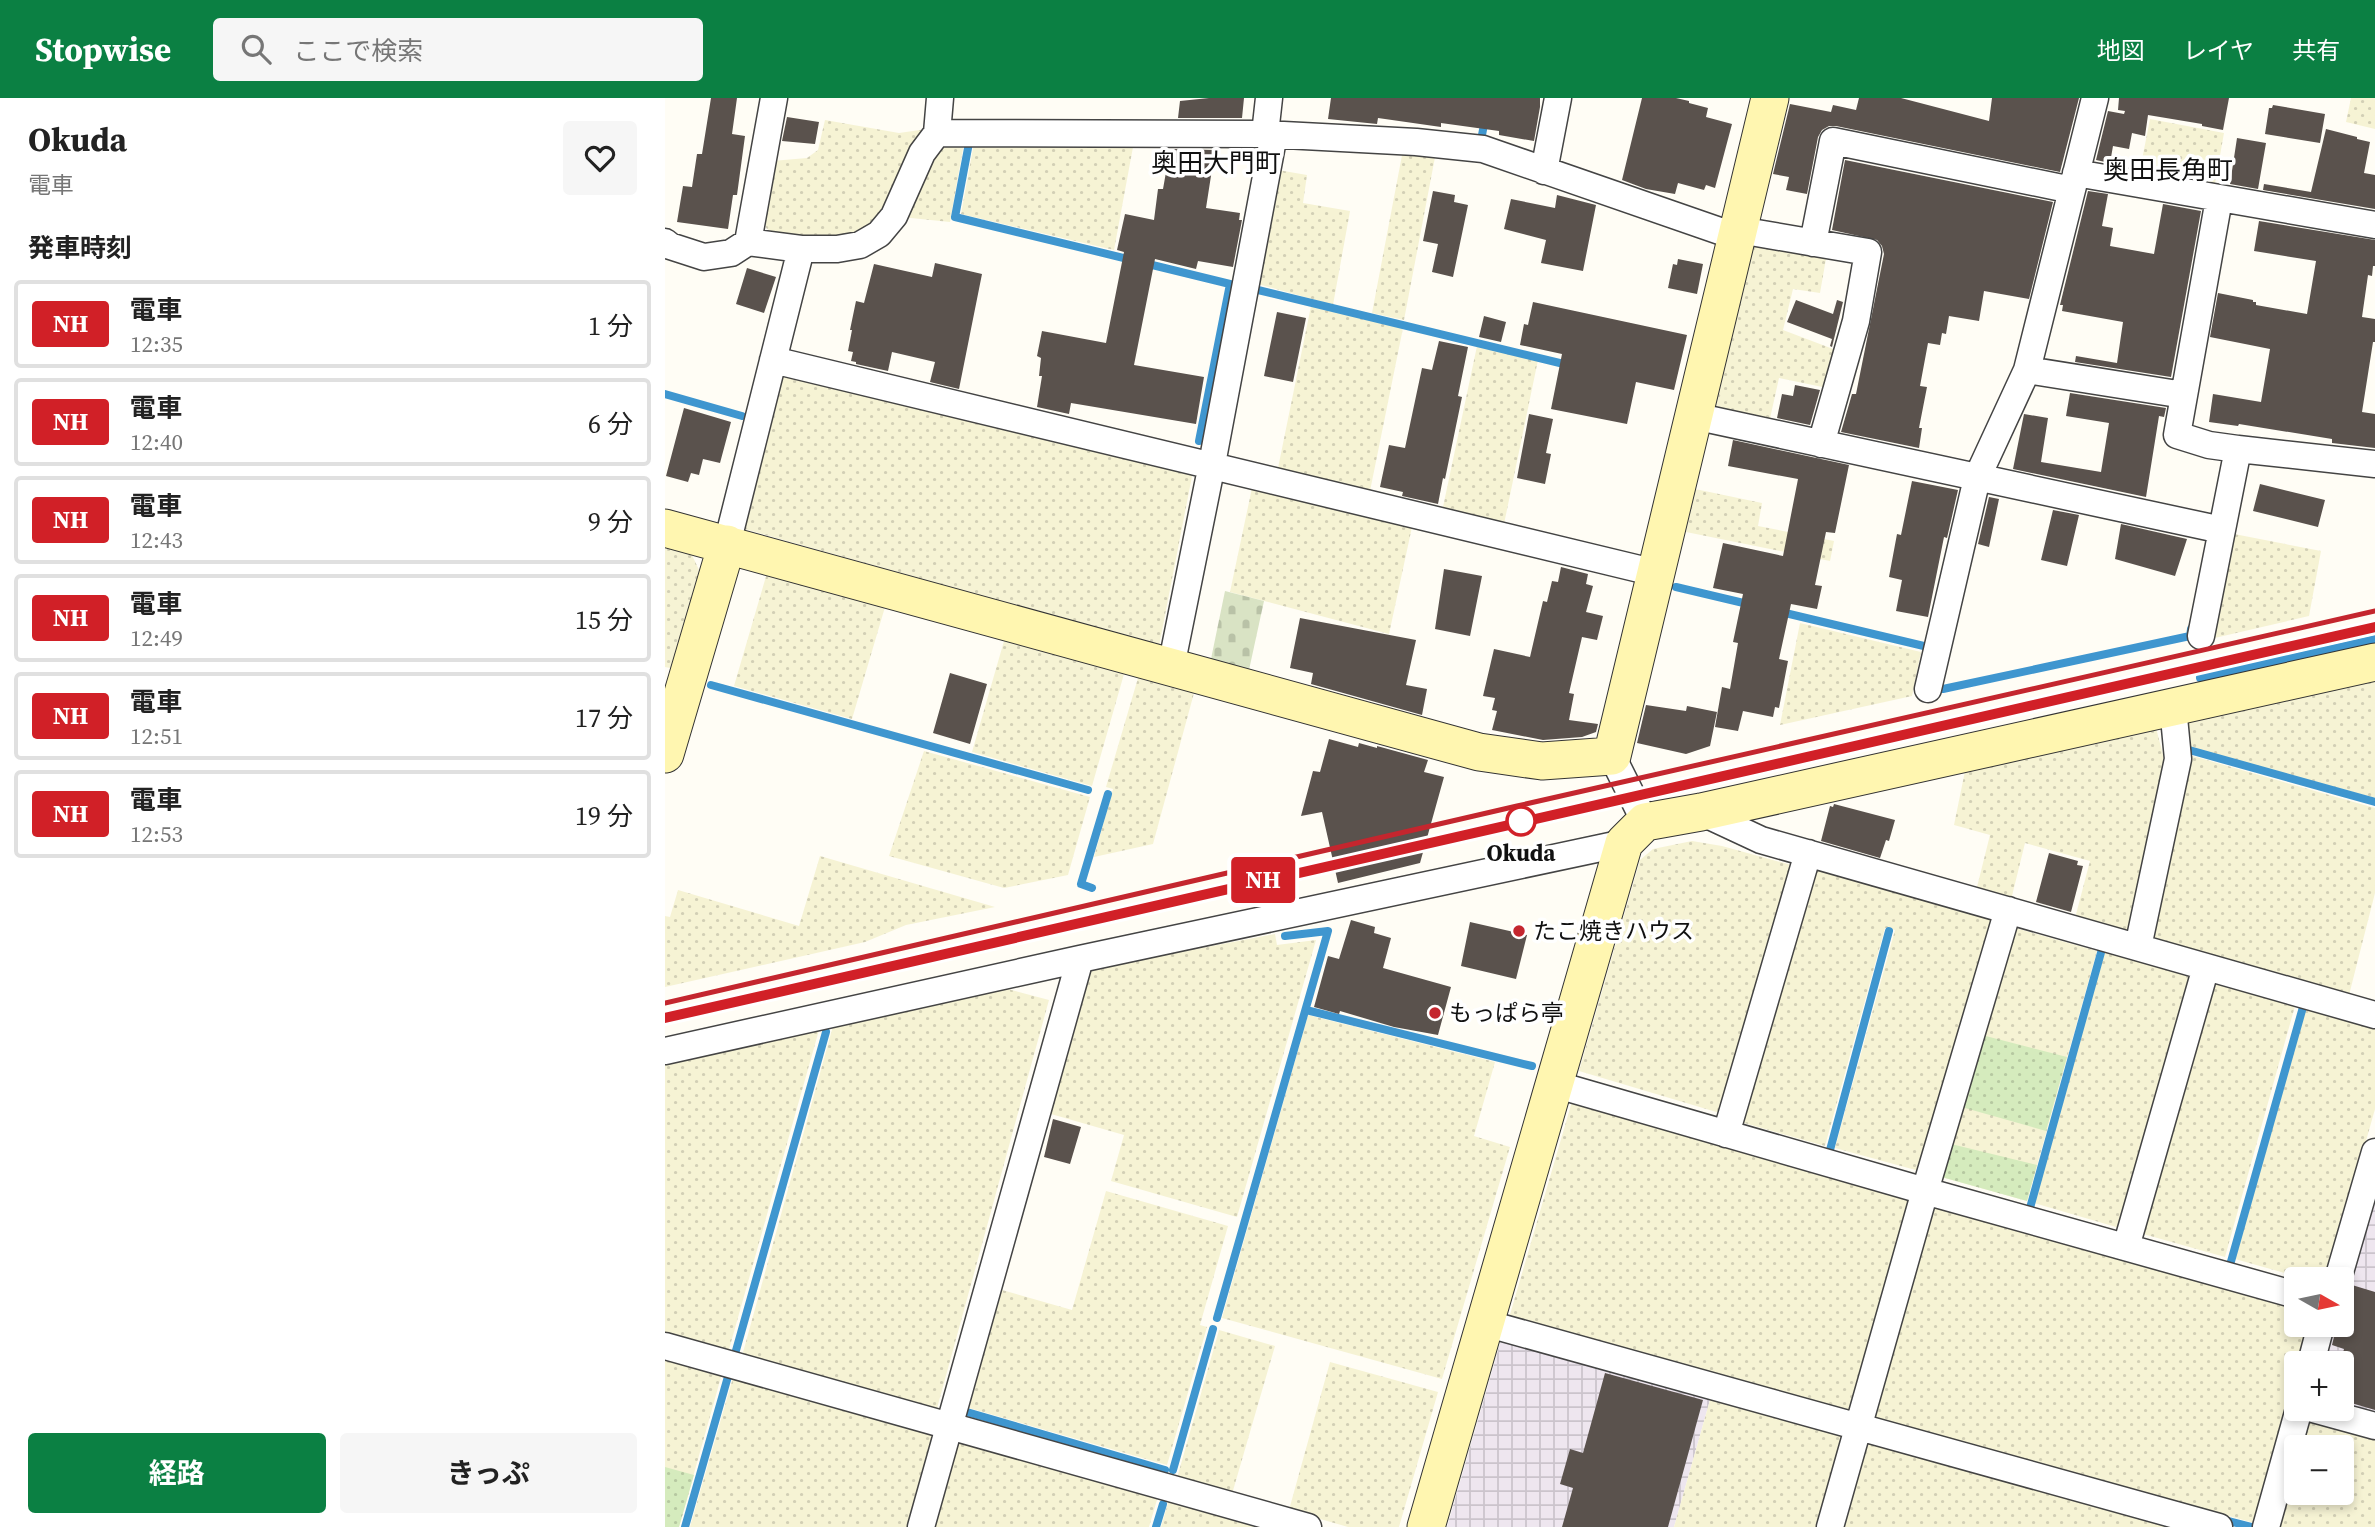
<!DOCTYPE html>
<html lang="ja">
<meta charset="utf-8">
<style>
:root{--surface:#fff;--page:#f6f6f6;--text:#222;--muted:#767676;--line:#e0e0e0;--accent:#0b8043}
body{margin:0;font-family:"Source Serif 4","Noto Sans JP",serif;background:var(--page);color:var(--text);height:100vh;display:flex;flex-direction:column;font-size:26px;white-space:nowrap}
*{box-sizing:border-box;margin:0}
p{font-size:23px;color:var(--muted)}
.icon{flex:none;width:38px;height:38px;fill:none;stroke:currentColor;stroke-width:2;stroke-linecap:round;stroke-linejoin:round}
.map{position:relative;flex:1;overflow:hidden}
.sheet{display:flex;flex-direction:column;background:var(--surface);width:665px}
.sheet>*{flex:none}
.badge{padding:0 14px;border-radius:5px;font-size:24px;line-height:46px}
.needle{width:46px;rotate:99deg}
.buttons{position:absolute;left:1619px;top:1169px;display:grid;gap:14px}
.buttons a{display:grid;place-items:center;width:70px;height:70px;border-radius:7px;background:var(--surface);box-shadow:0 4px 10px #0003;font-size:35px}
.map>.badge{position:absolute;translate:-50% -50%;box-shadow:0 0 0 4px #fff}
h2{padding:0 28px;font-size:26px;line-height:63px}
.round{display:grid;place-items:center;flex:none;width:74px;height:74px;border-radius:7px;background:var(--page)}
.overview{display:flex;align-items:center;justify-content:space-between;height:119px;padding:0 28px}
h1{font-size:33px;font-weight:700;line-height:52px}
.cta{display:flex;gap:14px;margin-top:auto;padding:14px 28px}
.cta a{flex:1;height:80px;border-radius:7px;background:var(--accent);color:#fff;font-size:28px;font-weight:700;line-height:80px;text-align:center}
.cta a+a{background:var(--page);color:var(--text)}
ul{padding:0;list-style:none}
li{display:flex;align-items:center;gap:21px;height:88px;margin:0 14px 10px;padding:0 14px;border:4px solid var(--line);border-radius:7px}
li div{flex:1}
li b{display:block;font-size:26px}
li em{font-style:normal}
li .badge{min-width:77px;font-weight:700;text-align:center}
header{display:flex;align-items:center;gap:42px;box-sizing:border-box;height:98px;padding:0 35px;background:var(--accent);color:#fff}
header strong{font-size:33px}
nav{display:flex;gap:38px;margin-inline-start:auto;font-size:24px}
.search{width:490px;height:63px;background:var(--page);display:flex;align-items:center;gap:18px;box-sizing:border-box;padding:0 24px;border-radius:7px;color:var(--muted);font-size:26px}
main{display:flex;flex:1;min-height:0}
.map>svg:first-child{display:block}
.industrial{fill:url(#industrial-grid)}
.farmland{fill:url(#farmland-dots)}
.grass{fill:url(#grass-dots)}
.cemetery{fill:url(#cemetery-stones)}
.lines{fill:none;stroke-linecap:round;stroke-linejoin:round}
.stream{stroke:#3f96cf;stroke-width:8}
.building{fill:#5a524d}
.street-casing{stroke:#444;stroke-width:29}
.secondary-casing{stroke:#333;stroke-width:39}
.street{stroke:#fff;stroke-width:26}
.secondary{stroke:#fff6b0;stroke-width:37}
.rail{stroke:#c4262e;stroke-width:5}
.line-casing{stroke:#fff;stroke-width:16}
.line{stroke:#d12027;stroke-width:10}
.stop-dot{fill:#fff;stroke:#d12027;stroke-width:3.5}
.poi-dot{fill:#c4262e;stroke:#fff;stroke-width:2.5}
.labels{text-anchor:middle;dominant-baseline:central;stroke-width:7;stroke-linejoin:round;paint-order:stroke}
.stop-label{font-size:23px;font-weight:bold;fill:#111;stroke:#fff}
.poi-label{font-size:23px;fill:#111;stroke:#fff;text-anchor:start}
.quarter-label{font-size:26px;fill:#111;stroke:#fff}
</style>
<header>
<strong>Stopwise</strong>
<div class="search"><svg class="icon" aria-label="search" viewBox="0 0 24 24"><circle cx="10" cy="10" r="6"/><path d="M15 15l6 6"/></svg>ここで検索</div>
<nav><a>地図</a><a>レイヤ</a><a>共有</a></nav>
</header>
<main>
<section class="sheet">
<div class="overview"><div><h1>Okuda</h1><p>電車</p></div><a class="round"><svg class="icon" aria-label="heart" viewBox="0 0 24 24"><path d="M12 20l-8-8c-3-5 5-10 8-4 3-6 11-1 8 4z"/></svg></a></div>
<h2>発車時刻</h2>
<ul>
<li><span class="badge" style="background:#d12027;color:#fff">NH</span><div><b>電車</b><p>12:35</p></div><em>1 分</em></li>
<li><span class="badge" style="background:#d12027;color:#fff">NH</span><div><b>電車</b><p>12:40</p></div><em>6 分</em></li>
<li><span class="badge" style="background:#d12027;color:#fff">NH</span><div><b>電車</b><p>12:43</p></div><em>9 分</em></li>
<li><span class="badge" style="background:#d12027;color:#fff">NH</span><div><b>電車</b><p>12:49</p></div><em>15 分</em></li>
<li><span class="badge" style="background:#d12027;color:#fff">NH</span><div><b>電車</b><p>12:51</p></div><em>17 分</em></li>
<li><span class="badge" style="background:#d12027;color:#fff">NH</span><div><b>電車</b><p>12:53</p></div><em>19 分</em></li>
</ul>
<div class="cta"><a>経路</a><a>きっぷ</a></div>
</section>
<div class="map">
<svg width="1710" height="1429" viewBox="0 0 1710 1429">
<defs>
<pattern id="industrial-grid" width="8" height="8" patternUnits="userSpaceOnUse" patternTransform="scale(1.75)"><rect width="8" height="8" fill="#eee6ef"/><path d="M0 4h8M4 0v8" fill="none" stroke="#cbc4cc"/></pattern>
<pattern id="farmland-dots" width="8" height="8" patternUnits="userSpaceOnUse" patternTransform="scale(1.75)"><rect width="8" height="8" fill="#f6f3d4"/><path d="M2 2h.1M6 6h.1" fill="none" stroke="#d2cfb5" stroke-width="1.8" stroke-linecap="round"/></pattern>
<pattern id="grass-dots" width="8" height="8" patternUnits="userSpaceOnUse" patternTransform="scale(1.75)"><rect width="8" height="8" fill="#d5ebbd"/><path d="M2 2h.1M6 6h.1" fill="none" stroke="#b6c8a1" stroke-width="1.8" stroke-linecap="round"/></pattern>
<pattern id="cemetery-stones" width="16" height="16" patternUnits="userSpaceOnUse" patternTransform="scale(1.75)"><rect width="16" height="16" fill="#d9e3c4"/><path d="M2 7V4a2 2 0 0 1 4 0v3zM10 15v-3a2 2 0 0 1 4 0v3z" fill="#b9c2a7"/></pattern>
</defs>
<rect width="100%" height="100%" fill="#fffdf5"/>
<!-- industrial -->
<path class="industrial" d="M 1710,1084 L 1710,1316 L 1677,1307 L 1676,1265 L 1659,1265 L 1670,1227 L 1676,1227 L 1677,1203 Z
M 838,1235 L 1047,1295 L 1009,1429 L 782,1429 Z"/>
<!-- farmland -->
<path class="farmland" d="M 1686,0 L 1710,0 L 1710,31 L 1681,24 Z
M 1485,21 L 1559,35 L 1549,91 L 1474,77 Z
M 160,22 L 234,35 L 262,31 L 220,111 L 206,130 L 166,143 L 108,135 L 101,130 L 99,120 L 107,63 L 142,60 L 153,52 Z
M 299,45 L 285,124 L 236,119 L 271,53 L 283,46 Z
M 309,45 L 468,49 L 449,152 L 296,116 Z
M 738,52 L 771,54 L 739,222 L 707,215 Z
M 613,72 L 642,77 L 638,105 L 685,113 L 668,207 L 593,186 Z
M 1089,144 L 1162,155 L 1155,195 L 1128,191 L 1118,232 L 1176,254 L 1167,291 L 1114,280 L 1104,325 L 1050,312 Z
M 646,208 L 738,230 L 705,393 L 613,370 Z
M 812,248 L 873,262 L 839,426 L 778,409 Z
M 116,273 L 528,373 L 494,548 L 76,430 Z
M 587,390 L 747,429 L 724,536 L 565,494 Z
M 1030,391 L 1097,405 L 1093,428 L 1169,443 L 1165,463 L 1021,434 Z
M 1564,435 L 1656,453 L 1644,518 L 1541,542 Z
M 0,446 L 25,453 L 36,476 L 10,571 L 0,569 Z
M 102,475 L 220,509 L 187,621 L 69,588 Z
M 1135,525 L 1256,554 L 1247,598 L 1115,627 Z
M 339,543 L 459,576 L 427,688 L 307,654 Z
M 1710,577 L 1710,700 L 1523,649 L 1520,621 Z
M 473,580 L 529,595 L 488,746 L 429,759 L 448,691 L 441,689 Z
M 1491,630 L 1501,668 L 1467,839 L 1409,824 L 1425,763 L 1360,745 L 1346,802 L 1311,793 L 1325,737 L 1289,727 L 1300,673 Z
M 259,653 L 425,699 L 403,777 L 339,790 L 224,758 Z
M 1524,657 L 1710,710 L 1710,795 L 1683,901 L 1489,846 L 1482,838 Z
M 1027,743 L 1057,748 L 1130,768 L 1058,1016 L 914,973 L 975,762 L 988,751 Z
M 155,758 L 330,809 L 241,827 L 200,844 L 0,889 L 0,818 L 5,819 L 13,792 L 134,828 Z
M 1146,768 L 1329,822 L 1258,1074 L 1170,1050 L 1230,832 L 1220,830 L 1160,1048 L 1072,1023 Z
M 1343,828 L 1432,853 L 1362,1103 L 1273,1078 Z
M 610,836 L 612,847 L 651,842 L 572,1119 L 446,1083 L 459,1037 L 386,1016 L 427,871 Z
M 1440,854 L 1530,880 L 1458,1131 L 1369,1105 Z
M 1546,885 L 1630,908 L 1560,1159 L 1471,1134 Z
M 339,890 L 384,902 L 271,1314 L 77,1258 L 168,928 Z
M 1641,911 L 1710,929 L 1710,1011 L 1662,1181 L 1641,1181 L 1570,1161 Z
M 643,917 L 830,964 L 809,1038 L 845,1049 L 777,1281 L 557,1220 Z
M 154,932 L 63,1255 L 0,1237 L 0,966 Z
M 908,1000 L 1251,1098 L 1190,1316 L 844,1220 Z
M 441,1093 L 563,1128 L 535,1227 L 542,1229 L 502,1367 L 304,1310 L 337,1192 L 407,1212 Z
M 1265,1103 L 1631,1205 L 1631,1227 L 1648,1227 L 1638,1265 L 1631,1265 L 1631,1290 L 1593,1426 L 1202,1319 Z
M 554,1232 L 610,1248 L 567,1396 L 512,1380 Z
M 0,1255 L 58,1272 L 14,1429 L 0,1429 Z
M 665,1264 L 773,1294 L 734,1429 L 683,1429 L 624,1412 Z
M 69,1276 L 274,1334 L 247,1429 L 25,1429 Z
M 1047,1295 L 1185,1334 L 1158,1429 L 1009,1429 Z
M 1645,1318 L 1710,1336 L 1710,1429 L 1615,1429 L 1631,1370 L 1631,1395 L 1676,1395 L 1676,1349 L 1637,1349 Z
M 1197,1338 L 1528,1429 L 1172,1429 Z
M 289,1341 L 494,1395 L 484,1429 L 264,1429 Z
M 505,1398 L 594,1423 L 592,1429 L 496,1429 Z"/>
<!-- grass -->
<path class="grass" d="M 1313,936 L 1402,959 L 1381,1033 L 1293,1008 Z
M 1282,1045 L 1372,1067 L 1362,1103 L 1273,1078 Z
M 0,1369 L 29,1377 L 14,1429 L 0,1429 Z"/>
<!-- cemetery -->
<path class="cemetery" d="M 560,493 L 599,503 L 584,572 L 546,561 Z"/>
<g class="lines">
<!-- stream -->
<path class="stream" d="M 817,37 L 824,0
M 304,45 L 290,119 L 467,162
M 479,165 L 565,186 L 534,343
M 593,192 L 903,267
M 0,296 L 77,318
M 1011,489 L 1087,507
M 1116,514 L 1263,549 L 1262,552
M 1535,580 L 1710,541
M 46,587 L 423,692
M 1278,591 L 1525,538 L 1526,531
M 1517,650 L 1710,704
M 427,790 L 416,786 L 443,696
M 641,912 L 867,968
M 1165,1052 L 1224,833
M 1365,1110 L 1437,851
M 1565,1167 L 1638,909
M 552,1220 L 663,833 L 620,838
M 70,1256 L 161,934
M 295,1312 L 500,1372
M 508,1372 L 548,1231
M 1556,1421 L 1587,1429
M 20,1429 L 64,1275
M 491,1429 L 498,1406"/>
</g>
<!-- building -->
<path class="building" d="M 46,0 L 72,0 L 67,36 L 80,38 L 72,97 L 68,97 L 63,131 L 12,124 L 18,88 L 27,89 L 32,56 L 37,56 Z
M 544,0 L 579,0 L 577,20 L 513,20 L 515,3 Z
M 666,0 L 875,0 L 875,9 L 869,43 L 834,37 L 834,33 L 776,25 L 776,29 L 713,20 L 712,26 L 663,21 Z
M 977,0 L 1011,0 L 1024,3 L 1024,5 L 1043,10 L 1041,19 L 1067,26 L 1050,90 L 1041,87 L 1039,92 L 1013,85 L 1010,96 L 981,91 L 957,82 Z
M 1194,0 L 1236,0 L 1324,23 L 1327,0 L 1414,0 L 1395,74 L 1171,28 L 1164,28 L 1157,32 L 1153,39 L 1142,96 L 1121,92 L 1124,79 L 1108,76 L 1125,6 L 1166,14 L 1168,7 L 1191,12 Z
M 1454,0 L 1564,0 L 1558,32 L 1537,28 L 1537,26 L 1483,17 L 1480,38 L 1467,35 L 1464,51 L 1448,48 L 1445,65 L 1431,62 L 1443,13 L 1459,16 L 1460,13 L 1453,12 Z
M 1608,7 L 1660,16 L 1655,45 L 1600,36 L 1604,10 L 1607,10 Z
M 122,19 L 154,24 L 150,46 L 117,43 Z
M 1661,31 L 1692,39 L 1692,41 L 1705,44 L 1699,75 L 1710,77 L 1710,111 L 1598,92 L 1599,86 L 1646,94 Z
M 1572,40 L 1601,45 L 1593,91 L 1565,86 Z
M 509,51 L 550,52 L 541,110 L 575,115 L 574,122 L 577,122 L 568,169 L 533,163 L 531,171 L 490,161 L 469,267 L 539,279 L 531,326 L 406,305 L 404,316 L 372,309 L 377,278 L 374,278 L 376,260 L 372,258 L 377,233 L 441,245 L 459,154 L 452,152 L 460,116 L 489,122 L 493,91 L 498,91 L 503,63 L 507,64 Z
M 1180,62 L 1388,104 L 1364,201 L 1319,193 L 1314,223 L 1284,218 L 1281,236 L 1277,235 L 1275,247 L 1263,245 L 1255,288 L 1262,289 L 1254,330 L 1257,330 L 1254,350 L 1176,334 L 1187,296 L 1191,296 L 1219,156 L 1217,148 L 1212,142 L 1167,132 Z
M 768,93 L 790,97 L 789,104 L 803,107 L 788,179 L 767,174 L 773,146 L 758,143 Z
M 1423,93 L 1443,96 L 1437,128 L 1448,130 L 1445,148 L 1489,156 L 1498,106 L 1536,113 L 1506,279 L 1410,264 L 1411,258 L 1452,265 L 1458,224 L 1397,213 L 1398,207 L 1395,207 Z
M 892,97 L 931,107 L 918,173 L 876,165 L 881,142 L 839,131 L 846,101 L 890,110 Z
M 1594,123 L 1710,142 L 1710,168 L 1708,168 L 1707,178 L 1703,177 L 1697,219 L 1710,221 L 1710,244 L 1708,244 L 1697,314 L 1710,316 L 1710,350 L 1667,345 L 1667,341 L 1574,326 L 1573,328 L 1544,324 L 1548,296 L 1596,304 L 1605,251 L 1545,239 L 1553,195 L 1588,202 L 1588,204 L 1591,204 L 1591,207 L 1642,216 L 1651,163 L 1589,153 Z
M 1013,161 L 1038,166 L 1032,196 L 1003,190 L 1008,166 L 1012,167 Z
M 270,165 L 317,176 L 294,291 L 265,284 L 270,264 L 227,254 L 223,273 L 191,266 L 191,264 L 186,263 L 188,254 L 183,253 L 187,232 L 185,232 L 191,203 L 199,205 L 209,166 L 267,179 Z
M 82,170 L 111,179 L 99,215 L 71,206 Z
M 1131,202 L 1168,216 L 1172,202 L 1178,204 L 1167,249 L 1165,248 L 1167,241 L 1122,224 Z
M 868,204 L 1022,237 L 1009,292 L 971,284 L 962,326 L 886,311 L 897,256 L 855,247 L 859,226 L 863,227 Z
M 612,214 L 641,220 L 628,284 L 599,278 Z
M 819,218 L 841,224 L 836,244 L 814,239 Z
M 774,243 L 803,249 L 793,298 L 797,299 L 780,381 L 778,380 L 773,406 L 737,398 L 738,394 L 715,389 L 724,347 L 740,350 L 757,270 L 767,272 Z
M 1130,287 L 1155,292 L 1145,327 L 1112,320 L 1117,296 L 1128,298 Z
M 1405,295 L 1501,310 L 1499,319 L 1494,318 L 1481,399 L 1348,371 L 1359,316 L 1383,320 L 1376,364 L 1436,374 L 1444,325 L 1401,318 Z
M 19,310 L 66,324 L 55,365 L 38,361 L 34,377 L 26,375 L 23,384 L 1,378 Z
M 864,316 L 888,321 L 881,355 L 886,356 L 880,386 L 852,380 Z
M 1068,342 L 1184,367 L 1170,435 L 1161,434 L 1150,487 L 1157,488 L 1152,511 L 1126,506 L 1114,561 L 1123,563 L 1114,610 L 1110,609 L 1108,619 L 1078,613 L 1073,633 L 1050,629 L 1057,589 L 1065,591 L 1073,545 L 1068,544 L 1078,496 L 1048,490 L 1058,445 L 1118,458 L 1133,381 L 1063,368 Z
M 1247,383 L 1293,392 L 1282,440 L 1279,439 L 1263,519 L 1231,513 L 1237,482 L 1224,479 L 1232,436 L 1236,437 Z
M 1595,386 L 1660,402 L 1653,429 L 1588,413 Z
M 1324,399 L 1334,401 L 1324,449 L 1313,446 Z
M 1388,412 L 1414,417 L 1402,468 L 1376,462 Z
M 1456,426 L 1522,441 L 1510,478 L 1450,461 Z
M 896,469 L 923,476 L 921,486 L 928,488 L 921,514 L 938,518 L 932,542 L 917,539 L 904,595 L 909,596 L 904,622 L 933,626 L 931,634 L 917,639 L 878,642 L 827,632 L 832,613 L 827,612 L 830,600 L 818,598 L 829,551 L 865,559 L 878,503 L 882,504 L 887,483 L 893,484 Z
M 779,471 L 817,478 L 805,538 L 770,531 Z
M 635,520 L 751,542 L 741,587 L 762,591 L 757,617 L 646,586 L 648,575 L 625,570 Z
M 285,575 L 322,586 L 305,646 L 268,635 Z
M 981,607 L 1021,613 L 1022,608 L 1052,614 L 1045,648 L 1021,656 L 972,645 Z
M 664,641 L 693,649 L 694,645 L 712,650 L 712,648 L 763,662 L 759,674 L 779,679 L 755,765 L 673,785 L 657,714 L 636,718 L 648,673 L 655,674 Z
M 1169,706 L 1230,722 L 1224,743 L 1221,742 L 1215,760 L 1156,743 L 1165,708 L 1168,709 Z
M 1384,755 L 1413,763 L 1412,767 L 1418,768 L 1406,814 L 1371,804 Z
M 686,822 L 710,829 L 709,835 L 726,840 L 718,870 L 786,889 L 773,937 L 729,929 L 675,913 L 674,916 L 649,909 L 663,858 L 674,861 Z
M 805,824 L 862,837 L 851,881 L 796,868 Z
M 388,1021 L 416,1029 L 405,1066 L 379,1059 Z
M 1687,1187 L 1710,1194 L 1710,1312 L 1676,1302 L 1676,1262 L 1679,1251 L 1667,1247 L 1672,1227 L 1676,1227 L 1676,1215 L 1682,1193 Z
M 940,1275 L 1038,1302 L 1003,1429 L 897,1429 L 908,1390 L 895,1386 L 905,1351 L 918,1355 Z"/>
<g class="lines">
<!-- street casing -->
<g class="street-casing">
<path id="street" d="M 272,35 L 600,36 L 751,44 L 818,51 L 1072,139
M 600,36 L 604,0
M 879,73 L 893,0
M 1411,75 L 1710,127
M 1554,101 L 1512,337 L 1544,347 L 1573,351
M 1074,132 L 1203,154 L 1191,223 L 1156,346
M 0,144 L 5,148 L 39,159 L 66,155 L 83,144 L 136,151 L 172,151 L 195,147 L 214,136 L 229,118 L 257,55 L 272,35 L 275,0
M 83,144 L 109,0
M 1148,145 L 1168,43 L 1407,92
M 108,262 L 991,475
M 1362,272 L 1519,297
M 1029,318 L 1557,432
M 62,446 L 136,151
M 1536,538 L 1573,351 L 1710,366
M 506,569 L 547,366 L 609,36
M 1263,591 L 1312,380 L 1362,272 L 1430,0
M 947,658 L 980,724
M 1036,714 L 1096,742 L 1710,917
M 1473,849 L 1513,661 L 1508,609
M 0,953 L 415,861 L 959,745
M 889,986 L 1260,1093 L 1631,1197
M 1061,1036 L 1143,755
M 1461,1149 L 1541,869
M 1673,1181 L 1710,1054
M 820,1225 L 1554,1429
M 0,1248 L 643,1429
M 1646,1265 L 1656,1227
M 1648,1311 L 1710,1328
M 256,1429 L 415,861
M 1165,1429 L 1260,1093 L 1343,812
M 1601,1429 L 1634,1311"/>
</g>
<!-- secondary casing -->
<g class="secondary-casing">
<path id="secondary" d="M 0,430 L 814,654 L 877,663 L 947,658 L 1105,0
M 0,656 L 62,446
M 761,1429 L 959,745 L 980,724 L 1036,714 L 1710,564"/>
</g>
<!-- street -->
<use href="#street" class="street"/>
<!-- secondary -->
<use href="#secondary" class="secondary"/>
<!-- rail -->
<path class="rail" d="M 0,905 L 852,708 L 1710,513
M 0,920 L 1710,529"/>
</g>
<g class="lines">
<!-- line casing -->
<g class="line-casing">
<path id="line" d="M 0,920 L 1710,529"/>
</g>
<!-- line -->
<use href="#line" class="line"/>
</g>
<!-- markers -->
<circle class="stop-dot" cx="856" cy="723" r="14"/>
<g class="poi-dot">
<circle cx="854" cy="833" r="7"/>
<circle cx="770" cy="915" r="7"/>
</g>
<g class="labels">
<!-- stop labels -->
<g class="stop-label">
<text x="856" y="755">Okuda</text>
</g>
<!-- poi labels -->
<g class="poi-label">
<text x="868" y="833">たこ焼きハウス</text>
<text x="784" y="915">もっぱら亭</text>
</g>
<!-- quarter labels -->
<g class="quarter-label">
<text x="551" y="65">奥田大門町</text>
<text x="1503" y="72">奥田長角町</text>
</g>
</g>
</svg>
<div class="buttons">
<a><svg class="needle" viewBox="-14 -14 28 28"><path d="M0-13l5 13h-10z" fill="#e53935"/><path d="M0 13l5-13h-10z" fill="#767676"/></svg></a>
<a>+</a>
<a>−</a>
</div>
<b class="badge" style="left:598px;top:782px;background:#d12027;color:#fff">NH</b>
</div>
</main>
